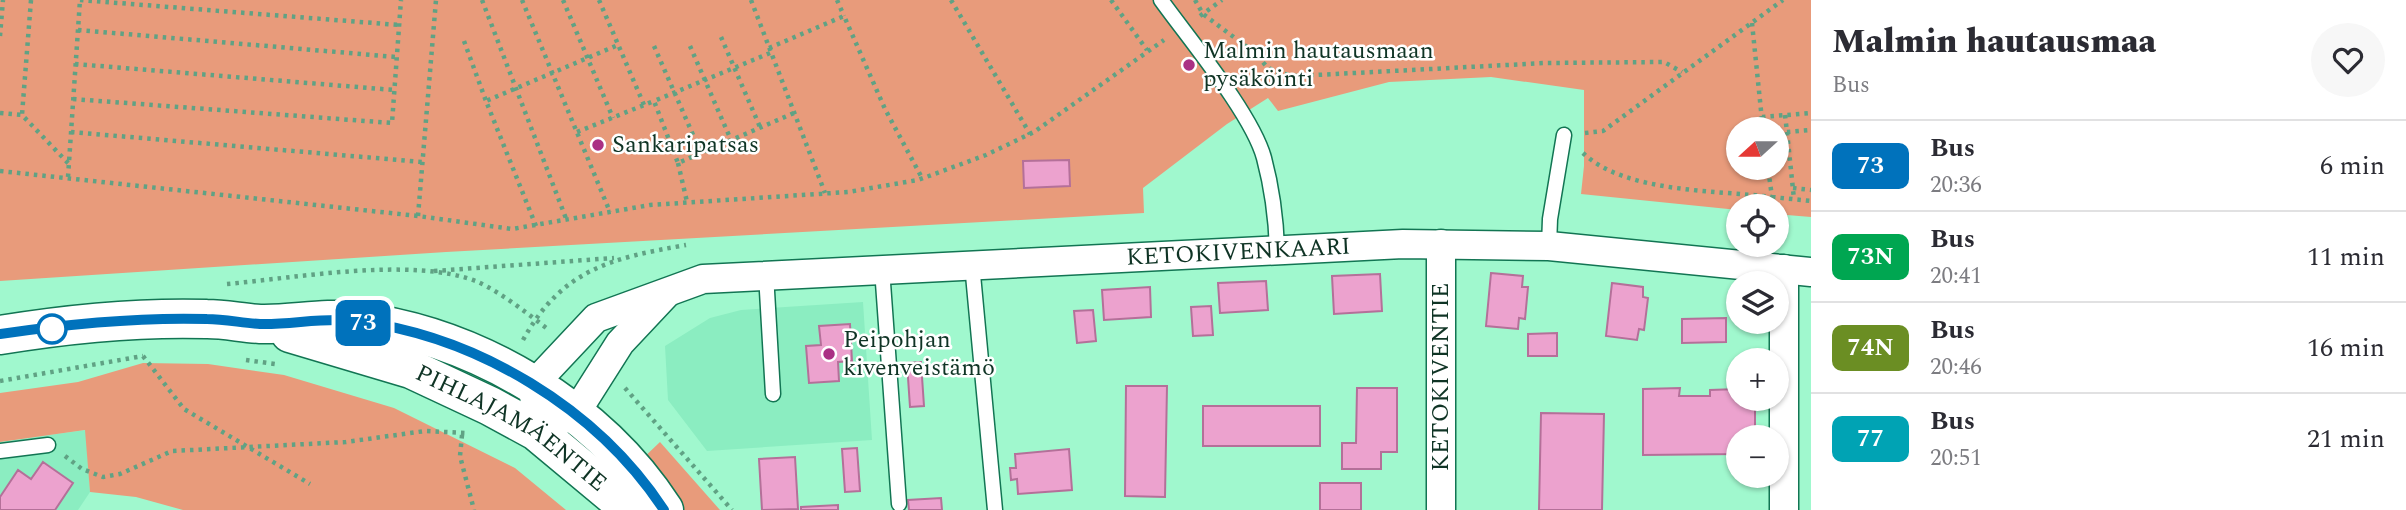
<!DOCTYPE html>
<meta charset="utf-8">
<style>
:root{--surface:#fff;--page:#f7f7f7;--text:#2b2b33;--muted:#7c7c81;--line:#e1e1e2}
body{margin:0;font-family:Spectral,serif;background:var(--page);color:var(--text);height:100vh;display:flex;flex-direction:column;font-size:26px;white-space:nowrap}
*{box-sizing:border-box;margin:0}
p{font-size:23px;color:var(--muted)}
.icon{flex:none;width:38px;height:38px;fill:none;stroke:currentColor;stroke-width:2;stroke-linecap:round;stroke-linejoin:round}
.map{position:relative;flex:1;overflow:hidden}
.panel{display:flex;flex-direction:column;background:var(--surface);width:595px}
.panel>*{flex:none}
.badge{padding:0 14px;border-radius:10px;font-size:24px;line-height:46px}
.needle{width:46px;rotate:249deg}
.controls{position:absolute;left:1726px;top:117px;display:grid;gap:14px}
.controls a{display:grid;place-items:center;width:63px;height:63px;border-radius:50%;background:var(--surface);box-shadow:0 2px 5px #0004;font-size:35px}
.map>.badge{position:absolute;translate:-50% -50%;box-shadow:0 0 0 4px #fff}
.round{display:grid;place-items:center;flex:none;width:74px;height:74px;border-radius:37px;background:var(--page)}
.head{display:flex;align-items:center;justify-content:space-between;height:119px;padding:0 21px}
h1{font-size:33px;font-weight:800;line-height:52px}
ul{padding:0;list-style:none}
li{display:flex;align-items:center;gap:21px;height:91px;padding:0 21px;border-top:2px solid var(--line)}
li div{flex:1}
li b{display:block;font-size:26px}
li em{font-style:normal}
li .badge{min-width:77px;font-weight:700;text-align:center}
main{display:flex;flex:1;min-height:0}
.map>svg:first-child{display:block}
.built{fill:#8bedc1}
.green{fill:#e89b7b;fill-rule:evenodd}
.building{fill:#eca2ce;stroke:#b47099;stroke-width:2}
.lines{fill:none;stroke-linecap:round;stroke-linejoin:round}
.service-casing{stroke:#127553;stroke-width:17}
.minor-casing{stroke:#127553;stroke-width:31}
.primary-casing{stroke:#127553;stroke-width:41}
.path{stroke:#60a284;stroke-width:4.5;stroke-dasharray:3.5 5;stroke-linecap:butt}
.service{stroke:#fff;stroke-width:14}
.minor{stroke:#fff;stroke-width:28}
.primary{stroke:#fff;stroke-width:38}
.line-casing{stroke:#fff;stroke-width:16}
.line{stroke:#0072bc;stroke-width:10}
.poi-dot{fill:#aa3084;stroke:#fff;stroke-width:2.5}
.stop-dot{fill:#fff;stroke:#0072bc;stroke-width:3.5}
.labels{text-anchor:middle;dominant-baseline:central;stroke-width:5;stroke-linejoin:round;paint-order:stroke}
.poi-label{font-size:24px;fill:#0f3425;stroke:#fff;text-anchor:start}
.street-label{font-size:24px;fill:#0f3425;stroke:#fff}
</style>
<main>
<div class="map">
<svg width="1811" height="510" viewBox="0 0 1811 510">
<rect width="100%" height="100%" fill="#a0f8ce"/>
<!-- built -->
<path class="built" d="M 863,302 L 872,440 L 707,451 L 668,400 L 665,346 L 710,318 L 741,310 Z
M 86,430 L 90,492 L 78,510 L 0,510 L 0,442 Z"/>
<!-- green -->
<path class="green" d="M 0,0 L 1811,0 L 1811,217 L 1776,214 L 1776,206 L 1738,206 L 1738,210 L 1581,194 L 1584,166 L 1584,90 L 1491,77 L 1389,82 L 1278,111 L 1268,98 L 1227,124 L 1143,188 L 1144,213 L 446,252 L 0,281 ZM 1738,130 L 1776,130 L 1776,168 L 1738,168 Z
M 143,363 L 208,364 L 284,375 L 394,408 L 515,468 L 566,510 L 183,510 L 136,497 L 90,492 L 85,430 L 0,442 L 0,393 L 78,382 Z
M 660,442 L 720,510 L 677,510 L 639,462 Z"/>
<!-- building -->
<path class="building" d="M 1069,160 L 1070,186 L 1024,188 L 1023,161 Z
M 1491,273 L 1523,276 L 1522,287 L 1528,287 L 1525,319 L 1519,318 L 1518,329 L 1486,326 Z
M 1380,274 L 1382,311 L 1334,314 L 1332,276 Z
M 1266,281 L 1268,310 L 1220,313 L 1218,283 Z
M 1612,283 L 1643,287 L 1643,297 L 1648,298 L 1644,330 L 1639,329 L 1637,340 L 1606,336 Z
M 1150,287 L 1151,317 L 1104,320 L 1102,290 Z
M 1211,306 L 1213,335 L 1193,336 L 1191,307 Z
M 1093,310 L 1096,341 L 1077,343 L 1074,311 Z
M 1726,318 L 1726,342 L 1682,343 L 1682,319 Z
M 850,324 L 852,361 L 838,362 L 839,381 L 809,383 L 806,346 L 821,345 L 819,326 Z
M 1557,333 L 1557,356 L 1528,356 L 1528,334 Z
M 921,362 L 924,406 L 910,407 L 907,363 Z
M 1126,386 L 1167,386 L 1165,497 L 1125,496 Z
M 1357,388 L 1397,388 L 1397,452 L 1381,452 L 1381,469 L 1342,469 L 1342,443 L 1356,443 Z
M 1680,388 L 1679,396 L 1710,396 L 1710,390 L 1738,389 L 1738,399 L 1755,399 L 1755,428 L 1747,428 L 1747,438 L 1738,438 L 1738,454 L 1643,455 L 1643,389 Z
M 1203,406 L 1320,406 L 1320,446 L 1203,446 Z
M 1541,413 L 1604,414 L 1602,510 L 1539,510 Z
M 857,448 L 860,491 L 845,492 L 842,449 Z
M 1069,449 L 1072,490 L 1018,494 L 1017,479 L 1011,480 L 1010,468 L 1016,468 L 1015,454 Z
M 795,457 L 798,509 L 762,510 L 759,459 Z
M 43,462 L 73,483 L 55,510 L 0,510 L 0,497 L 18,470 L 31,479 Z
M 1320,483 L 1361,483 L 1361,510 L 1320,510 Z
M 941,498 L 942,510 L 909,510 L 908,500 Z
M 838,505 L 838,510 L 801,510 L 801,507 Z"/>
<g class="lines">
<!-- service casing -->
<g class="service-casing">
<path id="service" d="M 1161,0 C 1189,39 1252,114 1264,158 C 1272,188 1276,218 1277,249
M 1549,246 L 1550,219 L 1564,135
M 972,264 L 995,510
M 882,269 L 899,504
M 766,274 L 773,394
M 0,451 L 48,445"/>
</g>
<!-- minor casing -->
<g class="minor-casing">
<g id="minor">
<path id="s1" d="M 535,404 L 533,385 L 596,318 L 703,279 L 1403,244 L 1549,246 L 1811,272"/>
<path d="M 557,422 L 575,414 L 620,343 L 667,293"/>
<path d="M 1441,510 L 1441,244"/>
<path d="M 1784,510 L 1784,269"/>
</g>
</g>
<!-- primary casing -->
<g class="primary-casing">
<g id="primary">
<path id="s2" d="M 290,333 L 411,369 L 490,406 L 536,431 L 631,510"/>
<path d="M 0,335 C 67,324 139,317 207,319 C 225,319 242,323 260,324 C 291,325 324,317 356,321 C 476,336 598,408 664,510"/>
</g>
</g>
<!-- path -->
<path class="path" d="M 31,0 L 22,115 L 69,164
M 80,0 L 399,25
M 482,0 L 567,221
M 522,0 L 610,212
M 563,0 L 613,118
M 599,0 L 644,105
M 751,0 L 825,193
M 837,0 L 844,16
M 951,0 L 1030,134
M 1111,0 L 1147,50
M 1195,0 L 1203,14 L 1255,53 L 1267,67 L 1278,73 L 1297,76 L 1545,63 L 1664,62 L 1682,72
M 1200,16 L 1222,0
M 1752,23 L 1763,130
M 78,30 L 396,57
M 0,36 L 3,0
M 721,37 L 760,127
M 464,41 L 486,101
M 654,46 L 701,153
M 690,46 L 731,140
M 769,48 L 844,16 L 885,109 L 922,178
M 770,53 L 654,101 L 678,163 L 794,113
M 75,64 L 394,90
M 73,99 L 392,123 L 401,0
M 0,113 L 22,115
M 1785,115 L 1787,132 L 1811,130
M 1762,117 L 1811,113
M 71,132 L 422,162
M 577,132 L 654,101
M 1787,132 L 1794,199
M 1585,133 L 1603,131 L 1783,0
M 1583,153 C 1625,193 1715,190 1772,197 L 1768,168
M 678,163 L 687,202
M 0,171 L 418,216 L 512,229 L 650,205 L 848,192 L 918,180 L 986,155 L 1034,132 L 1164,40
M 68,177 L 80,0
M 1793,188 L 1811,190
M 1772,197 L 1811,201
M 418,216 L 436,0
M 536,226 L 486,101 L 618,45
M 434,271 L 614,258
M 227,284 C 296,278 415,256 478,282 C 502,293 528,314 549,330
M 523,340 C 562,269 612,258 686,245
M 143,356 L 184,409 L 310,484
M 246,360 L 275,364
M 0,381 L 143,356
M 625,388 L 732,510
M 462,435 L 460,456 L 474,510
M 65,456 L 82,469 L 103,477 L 120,474 L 172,451 L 346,442 L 425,431 L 467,433"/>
<!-- service -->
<use href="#service" class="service"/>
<!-- minor -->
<use href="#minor" class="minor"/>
<!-- primary -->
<use href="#primary" class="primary"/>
</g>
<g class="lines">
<!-- line casing -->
<g class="line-casing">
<path id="line" d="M 0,334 C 67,324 139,317 207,319 C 225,319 242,323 260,324 C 291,325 324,317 356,321 C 477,336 597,408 664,510"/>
</g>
<!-- line -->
<use href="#line" class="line"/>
</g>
<!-- markers -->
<g class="poi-dot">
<circle cx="1189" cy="65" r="7"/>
<circle cx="598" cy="145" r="7"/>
<circle cx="829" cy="354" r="7"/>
</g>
<circle class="stop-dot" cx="52" cy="329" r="14"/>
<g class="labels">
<!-- poi labels -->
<g class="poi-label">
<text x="1203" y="51">Malmin hautausmaan<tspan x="1203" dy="28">pysäköinti</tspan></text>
<text x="612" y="145">Sankaripatsas</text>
<text x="843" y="340">Peipohjan<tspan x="843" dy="28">kivenveistämö</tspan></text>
</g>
<!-- street labels -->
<g class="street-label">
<text stroke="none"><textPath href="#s1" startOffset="761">KETOKIVENKAARI</textPath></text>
<text transform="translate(1441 377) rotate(-90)">KETOKIVENTIE</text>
<text stroke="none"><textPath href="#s2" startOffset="243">PIHLAJAMÄENTIE</textPath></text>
</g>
</g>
</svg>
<div class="controls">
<a><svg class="needle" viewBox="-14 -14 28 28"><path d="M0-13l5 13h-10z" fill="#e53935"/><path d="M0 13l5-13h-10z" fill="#7c7c81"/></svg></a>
<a><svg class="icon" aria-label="locate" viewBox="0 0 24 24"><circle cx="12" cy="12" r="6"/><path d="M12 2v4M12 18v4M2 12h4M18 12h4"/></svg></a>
<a><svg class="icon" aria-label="layers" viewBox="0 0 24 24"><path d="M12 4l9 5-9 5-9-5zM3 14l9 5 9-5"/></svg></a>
<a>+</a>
<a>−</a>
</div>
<b class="badge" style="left:363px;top:323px;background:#0072bc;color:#fff">73</b>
</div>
<section class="panel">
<div class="head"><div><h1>Malmin hautausmaa</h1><p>Bus</p></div><a class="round"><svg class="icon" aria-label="heart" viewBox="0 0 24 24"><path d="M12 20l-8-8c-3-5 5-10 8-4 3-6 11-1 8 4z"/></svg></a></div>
<ul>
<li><span class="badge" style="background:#0072bc;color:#fff">73</span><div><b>Bus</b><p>20:36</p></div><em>6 min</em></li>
<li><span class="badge" style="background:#00a651;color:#fff">73N</span><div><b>Bus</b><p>20:41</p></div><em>11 min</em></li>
<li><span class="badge" style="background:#6b8e23;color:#fff">74N</span><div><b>Bus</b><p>20:46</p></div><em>16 min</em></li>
<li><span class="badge" style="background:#00a3b4;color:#fff">77</span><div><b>Bus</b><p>20:51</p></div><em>21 min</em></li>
</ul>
</section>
</main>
